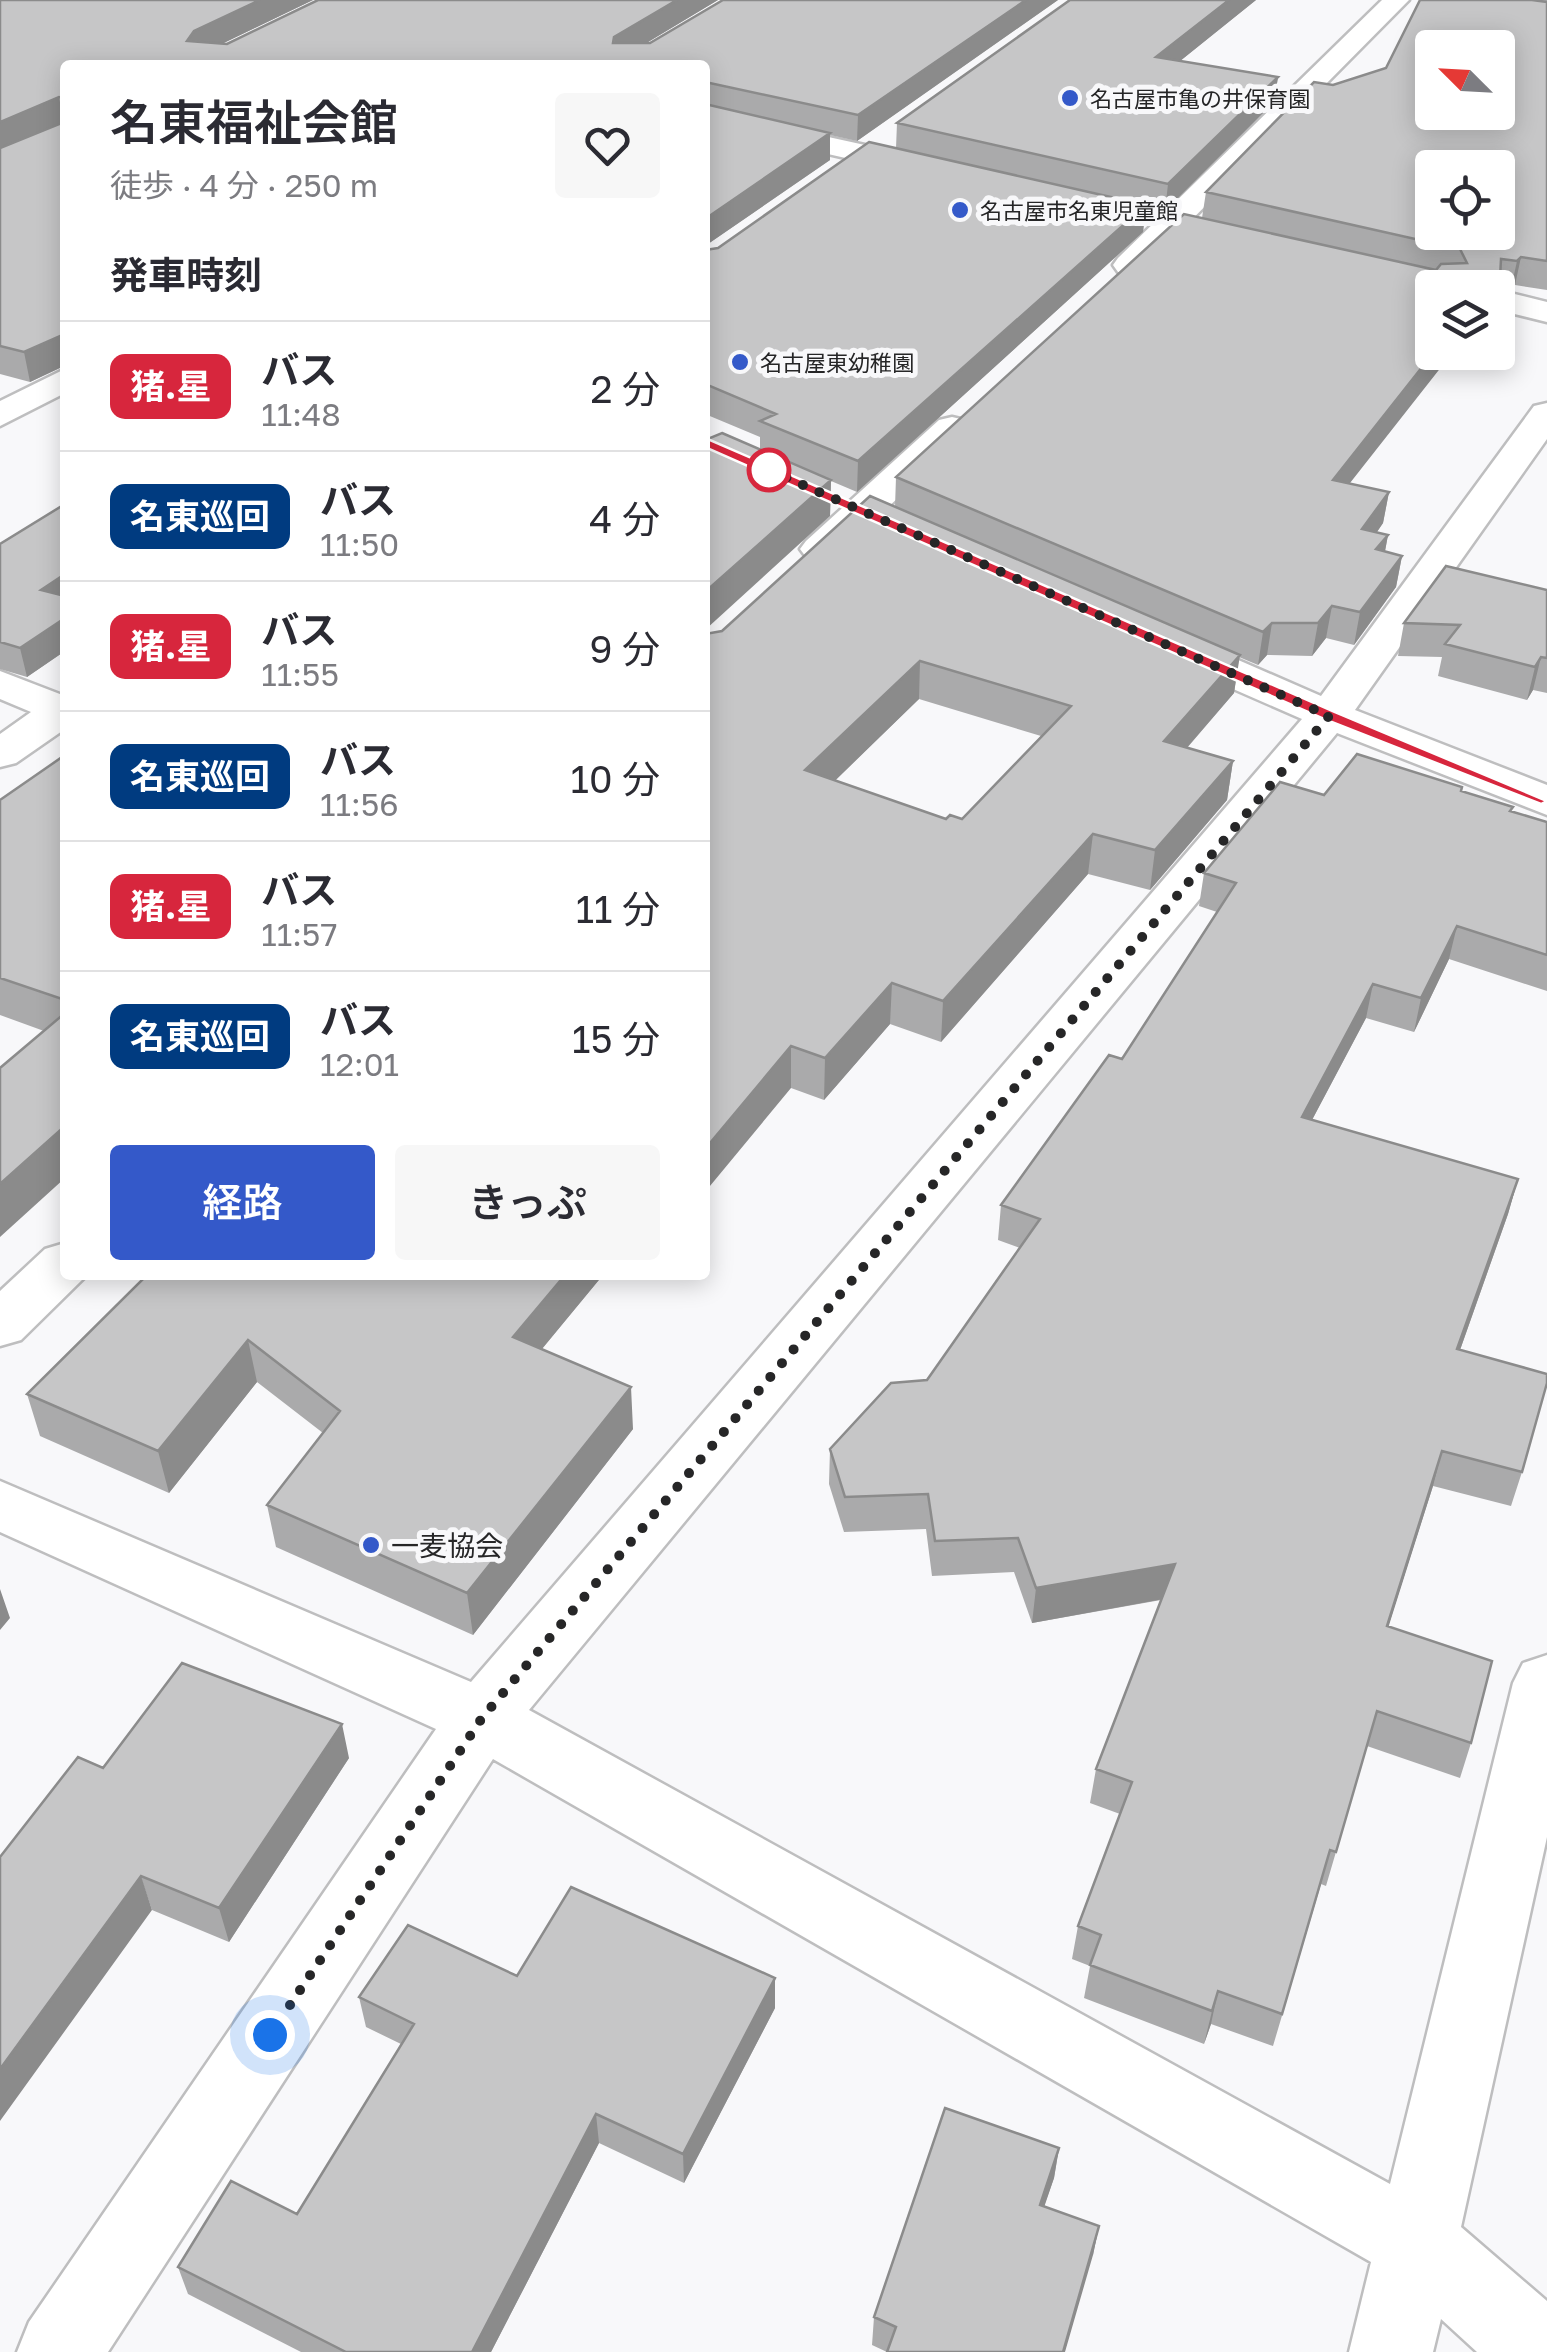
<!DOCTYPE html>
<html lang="ja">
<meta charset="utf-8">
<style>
:root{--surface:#fff;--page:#f7f7f7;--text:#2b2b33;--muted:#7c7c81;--line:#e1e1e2;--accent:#3459c9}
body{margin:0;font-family:"Golos Text","Noto Sans JP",sans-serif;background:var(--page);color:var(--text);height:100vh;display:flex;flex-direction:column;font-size:38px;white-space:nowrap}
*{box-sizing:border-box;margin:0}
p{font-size:32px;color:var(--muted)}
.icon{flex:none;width:55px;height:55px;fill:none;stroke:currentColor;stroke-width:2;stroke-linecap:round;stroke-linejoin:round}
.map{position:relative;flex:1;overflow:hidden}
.sheet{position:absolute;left:60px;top:60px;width:650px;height:1220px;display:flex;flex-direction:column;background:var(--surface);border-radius:10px;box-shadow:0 5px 25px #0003}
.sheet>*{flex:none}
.badge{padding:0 20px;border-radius:15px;font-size:35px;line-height:65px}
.needle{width:65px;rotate:294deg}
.tools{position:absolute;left:1415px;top:30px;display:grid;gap:20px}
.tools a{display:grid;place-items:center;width:100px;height:100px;border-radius:10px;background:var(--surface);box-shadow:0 5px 25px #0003;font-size:50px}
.you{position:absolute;width:50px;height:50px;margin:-25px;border:8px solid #fff;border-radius:50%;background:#1a73e8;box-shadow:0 0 0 15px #1a73e833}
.map>.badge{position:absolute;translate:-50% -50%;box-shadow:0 0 0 5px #fff}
h2{padding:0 50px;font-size:38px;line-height:90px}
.round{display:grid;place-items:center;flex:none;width:105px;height:105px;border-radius:10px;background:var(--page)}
.overview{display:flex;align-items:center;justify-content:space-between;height:170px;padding:0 50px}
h1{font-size:48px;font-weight:600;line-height:75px}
.primary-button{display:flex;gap:20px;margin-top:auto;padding:20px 50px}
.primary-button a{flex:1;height:115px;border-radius:10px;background:var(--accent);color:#fff;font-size:40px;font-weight:600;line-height:115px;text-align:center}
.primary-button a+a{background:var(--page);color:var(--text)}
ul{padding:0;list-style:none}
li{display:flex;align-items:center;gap:30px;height:130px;padding:0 50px;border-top:2px solid var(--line)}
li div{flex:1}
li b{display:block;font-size:38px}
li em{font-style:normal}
li .badge{min-width:110px;font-weight:700;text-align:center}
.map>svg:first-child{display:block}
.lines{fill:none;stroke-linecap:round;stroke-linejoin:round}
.minor-casing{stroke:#bebebf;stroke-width:5}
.minor{fill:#fff;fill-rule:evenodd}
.wall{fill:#aaaaab;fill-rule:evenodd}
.shaded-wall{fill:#8b8b8b}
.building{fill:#c6c6c7;stroke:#8b8b8b;stroke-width:2.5;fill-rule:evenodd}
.line{fill:#d7263d;stroke:#fff;stroke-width:2.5}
.walk{stroke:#262627;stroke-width:10;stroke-dasharray:0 18}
.poi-dot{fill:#3459c9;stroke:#f8f8fa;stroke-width:4}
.stop-dot{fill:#fff;stroke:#d7263d;stroke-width:5}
.labels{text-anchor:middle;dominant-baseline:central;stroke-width:10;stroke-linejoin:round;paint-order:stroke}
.far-poi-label{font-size:22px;fill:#262627;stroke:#f8f8fa;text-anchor:start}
.poi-label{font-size:28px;fill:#262627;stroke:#f8f8fa;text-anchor:start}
</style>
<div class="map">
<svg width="1547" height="2352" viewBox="0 0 1547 2352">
<rect width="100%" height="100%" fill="#f8f8fa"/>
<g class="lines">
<!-- minor casing -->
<g class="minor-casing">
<path id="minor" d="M 1382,0 L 1409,0 L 1140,272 L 1118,272 L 1113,265 L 1118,258 Z
M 705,110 L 929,159 L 939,162 L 944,168 L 939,174 L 929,177 L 705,126 Z
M 1498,290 L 1547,302 L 1547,322 L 1498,310 Z
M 65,369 L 65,393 L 0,426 L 0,401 Z
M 1547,403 L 1547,439 L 1355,710 L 1547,785 L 1547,815 L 1337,733 L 529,1710 L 1390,2184 L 1513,1683 L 1523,1663 L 1547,1655 L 1547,1837 L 1461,2227 L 1547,2301 L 1547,2352 L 1477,2352 L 1441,2319 L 1433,2352 L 1349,2352 L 1371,2262 L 493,1759 L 108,2352 L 17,2352 L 29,2322 L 436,1729 L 0,1532 L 0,1481 L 471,1682 L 1302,719 L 1151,653 L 1145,644 L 1151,635 L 1166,632 L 1181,635 L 1321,696 L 1534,406 Z
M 952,417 L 965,420 L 970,428 L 965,436 L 834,557 L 820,561 L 806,557 L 800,549 L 806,541 L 939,420 Z
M 0,671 L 65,696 L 65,729 L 16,763 L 0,767 L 0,734 L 31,712 L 0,699 Z
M 65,1243 L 65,1275 L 85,1277 L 21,1340 L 0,1346 L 0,1291 L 45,1249 Z"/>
</g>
<!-- minor -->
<use href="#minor" class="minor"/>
</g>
<!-- wall -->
<path class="wall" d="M 0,0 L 313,0 L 223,43 L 227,44 L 318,0 L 718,0 L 646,43 L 1058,0 L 857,141 L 830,135 L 830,160 L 705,246 L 705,65 L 65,65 L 65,374 L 64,366 L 30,382 L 0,374 Z
M 1070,0 L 1256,0 L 1180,61 L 1278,77 L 1274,102 L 1165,211 L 1146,207 L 1143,232 L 857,492 L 831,481 L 830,516 L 760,449 L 760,437 L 705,414 L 705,250 L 718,248 L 896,148 L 897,123 Z
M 1420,0 L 1547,0 L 1547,290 L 1515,285 L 1511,289 L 1498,287 L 1445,361 L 1349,483 L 1389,492 L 1383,523 L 1377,532 L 1388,535 L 1385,551 L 1402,556 L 1396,587 L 1354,645 L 1326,638 L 1312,656 L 1267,655 L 1258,665 L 1239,657 L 1234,693 L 1187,748 L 1233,761 L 1227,800 L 1150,890 L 1088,874 L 941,1042 L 890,1024 L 824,1100 L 791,1088 L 722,631 L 895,507 L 896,477 L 1202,218 L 1206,192 L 1333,85 L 1386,68 ZM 919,699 L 1041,736 L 962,819 L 946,819 L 835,780 Z
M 65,504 L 65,651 L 27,677 L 0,669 L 0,544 Z
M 1547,590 L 1547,693 L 1533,690 L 1527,700 L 1438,676 L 1442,657 L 1398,656 L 1404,623 Z
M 65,755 L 65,1178 L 44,1031 L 0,1015 L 0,800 Z
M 1461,791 L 1512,811 L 1547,822 L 1547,991 L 1449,959 L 1414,1032 L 1366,1018 L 1312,1120 L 1518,1179 L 1508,1214 L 1460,1350 L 1522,1472 L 1511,1506 L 1433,1486 L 1388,1626 L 1471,1743 L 1460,1778 L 1367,1746 L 1326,1886 L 1321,1884 L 1273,2046 L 1211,2024 L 1204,2044 L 1084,1998 L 1090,1966 L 1072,1959 L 1078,1926 L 1120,1814 L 1090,1803 L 1096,1769 L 1161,1600 L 1032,1623 L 1014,1572 L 932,1576 L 926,1529 L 844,1532 L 829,1484 L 830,1449 L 927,1380 L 1020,1248 L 998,1240 L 1001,1205 L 1122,1059 L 1217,912 L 1199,906 L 1204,873 L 1324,795 Z
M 147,1275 L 603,1275 L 542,1349 L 633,1429 L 473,1635 L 276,1547 L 267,1505 L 323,1433 L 257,1382 L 169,1493 L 40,1436 L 27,1394 Z
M 349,1758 L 229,1942 L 152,1910 L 103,1768 Z
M 517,1976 L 775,2008 L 684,2183 L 599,2143 L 491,2352 L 301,2352 L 188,2294 L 178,2267 L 297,2214 L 401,2044 L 366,2027 L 359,1997 Z
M 1059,2148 L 1054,2178 L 1044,2206 L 1099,2226 L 1093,2255 L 887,2352 L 872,2345 L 874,2317 Z"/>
<!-- shaded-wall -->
<path class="shaded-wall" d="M 260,0 L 313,0 L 197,56 L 187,41 L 194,31 Z
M 677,0 L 718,0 L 615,62 L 614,37 Z
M 1026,0 L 1058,0 L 857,141 L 858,115 Z
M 1229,0 L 1256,0 L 1154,82 L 1156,57 Z
M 1278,77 L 1274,102 L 1165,211 L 1168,184 Z
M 59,97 L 64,123 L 0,150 L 0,122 Z
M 830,133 L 830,160 L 705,246 L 705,219 Z
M 1146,205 L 1143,232 L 857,492 L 858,461 Z
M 1521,257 L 1515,285 L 1511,289 L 1517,261 Z
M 60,336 L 64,366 L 30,382 L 24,352 Z
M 1434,352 L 1453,352 L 1328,511 L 1333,480 Z
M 831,480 L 830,516 L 705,630 L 705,592 Z
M 1389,492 L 1383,523 L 1357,561 L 1362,529 Z
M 1388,535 L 1382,567 L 1376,549 Z
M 1402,556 L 1396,587 L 1354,645 L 1360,612 Z
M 65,574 L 65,606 L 41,590 Z
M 1332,606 L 1326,638 L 1312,656 L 1318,623 Z
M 65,618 L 65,651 L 27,677 L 20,648 Z
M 1272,623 L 1267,655 L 1258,665 L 1263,632 Z
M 1240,655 L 1234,693 L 1159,780 L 1164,741 Z
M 1541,657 L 1533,690 L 1527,700 L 1535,667 Z
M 920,661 L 919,699 L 805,810 L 805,770 Z
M 1233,761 L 1227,800 L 1150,890 L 1155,850 Z
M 1093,834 L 1088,874 L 941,1042 L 943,1001 Z
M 1457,926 L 1449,959 L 1414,1032 L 1421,998 Z
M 892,983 L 890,1024 L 824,1100 L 825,1058 Z
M 1373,984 L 1366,1018 L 1295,1152 L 1302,1117 Z
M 791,1046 L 791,1088 L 705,1192 L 705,1149 Z
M 65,1126 L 65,1178 L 0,1237 L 0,1184 Z
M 1518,1179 L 1508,1214 L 1448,1384 L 1457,1349 Z
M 565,1275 L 603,1275 L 517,1379 L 513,1337 Z
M 248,1340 L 257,1382 L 169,1493 L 158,1451 Z
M 631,1387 L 633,1429 L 473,1635 L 467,1593 Z
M 1442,1451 L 1433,1486 L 1378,1660 L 1387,1626 Z
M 1175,1564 L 1169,1598 L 1032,1623 L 1036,1588 Z
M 0,1589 L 10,1618 L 0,1630 Z
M 342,1724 L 349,1758 L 229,1942 L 219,1908 Z
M 141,1876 L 152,1910 L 0,2121 L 0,2069 Z
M 775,1978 L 775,2008 L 684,2183 L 683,2154 Z
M 1218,1991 L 1211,2024 L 1204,2044 L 1212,2011 Z
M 596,2114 L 599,2143 L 491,2352 L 472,2352 Z
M 1059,2148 L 1054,2178 L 1035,2234 L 1040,2205 Z
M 1099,2226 L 1093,2255 L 1065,2352 L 1063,2352 Z"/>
<!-- building -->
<path class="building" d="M 0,0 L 260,0 L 194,31 L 187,41 L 227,44 L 318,0 L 677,0 L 614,37 L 613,43 L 650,43 L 723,0 L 1026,0 L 858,115 L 705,82 L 705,65 L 65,65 L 65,363 L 63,362 L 60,336 L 24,352 L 0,346 L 0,148 L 62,123 L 63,98 L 59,97 L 0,122 Z
M 1070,0 L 1229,0 L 1156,57 L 1278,77 L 1168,184 L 897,123 Z
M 1420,0 L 1532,0 L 1547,2 L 1547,261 L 1521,257 L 1517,261 L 1501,259 L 1500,279 L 1492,288 L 1432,288 L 1432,352 L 1434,352 L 1333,480 L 1389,492 L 1362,529 L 1388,535 L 1376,549 L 1402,556 L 1360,612 L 1332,606 L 1318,623 L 1272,623 L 1263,632 L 896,477 L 1184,214 L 1436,270 L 1441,264 L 1467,263 L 1460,249 L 1206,192 L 1314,82 L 1333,85 L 1386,68 ZM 1432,48 L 1498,48 L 1498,112 L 1432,112 ZM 1432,168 L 1498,168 L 1498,232 L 1432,232 Z
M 705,104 L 830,133 L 705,219 Z
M 869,142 L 1146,205 L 858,461 L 760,421 L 776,414 L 705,384 L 705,250 L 718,248 Z
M 722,433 L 831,480 L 705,592 L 705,440 Z
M 870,496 L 1240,655 L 1164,741 L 1233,761 L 1155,850 L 1093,834 L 943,1001 L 892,983 L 825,1058 L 791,1046 L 705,1149 L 705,634 L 722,631 ZM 920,661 L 1071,706 L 962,819 L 950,815 L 946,819 L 805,770 Z
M 65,504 L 65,574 L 41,590 L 65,596 L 65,618 L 20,648 L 0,642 L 0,544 Z
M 1446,566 L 1547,590 L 1547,658 L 1541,657 L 1535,667 L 1445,644 L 1460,625 L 1404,623 Z
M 1357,754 L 1462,787 L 1461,791 L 1513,807 L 1510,811 L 1547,822 L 1547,955 L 1457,926 L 1421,998 L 1373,984 L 1302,1117 L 1518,1179 L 1457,1349 L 1547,1374 L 1547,1383 L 1522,1472 L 1442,1451 L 1387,1626 L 1492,1661 L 1471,1743 L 1377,1711 L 1336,1852 L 1330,1850 L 1282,2014 L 1218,1991 L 1212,2011 L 1090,1965 L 1101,1935 L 1078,1926 L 1132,1782 L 1096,1769 L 1175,1564 L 1036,1588 L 1018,1538 L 935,1541 L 928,1494 L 845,1497 L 830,1449 L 891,1383 L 927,1380 L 1040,1219 L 1001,1205 L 1109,1055 L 1122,1059 L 1236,883 L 1204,873 L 1280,782 L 1324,795 Z
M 65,755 L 65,1000 L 0,978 L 0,800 Z
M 65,1013 L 65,1126 L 0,1184 L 0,1068 Z
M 147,1275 L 565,1275 L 513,1337 L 631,1387 L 467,1593 L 267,1505 L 340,1411 L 248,1340 L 158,1451 L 27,1394 Z
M 182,1663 L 342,1724 L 219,1908 L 141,1876 L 0,2069 L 0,1857 L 78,1757 L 103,1768 Z
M 571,1887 L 775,1978 L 683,2154 L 596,2114 L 472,2352 L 346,2352 L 178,2267 L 231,2181 L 297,2214 L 414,2024 L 359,1997 L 408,1925 L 517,1976 Z
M 945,2108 L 1059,2148 L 1040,2205 L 1099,2226 L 1063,2352 L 887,2352 L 896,2327 L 874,2317 Z"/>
<!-- line -->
<path class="line" d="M 700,440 L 710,440 L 1335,712 L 1547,801 L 1541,804 L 1324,719 L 700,445 Z"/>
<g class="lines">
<!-- walk -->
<path class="walk" d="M 270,2035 L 482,1718 L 1329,716 L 769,470"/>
</g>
<!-- markers -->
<g class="poi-dot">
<circle cx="1070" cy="98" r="10"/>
<circle cx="960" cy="210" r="10"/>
<circle cx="740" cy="362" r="10"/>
<circle cx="371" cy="1545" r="10"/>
</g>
<circle class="stop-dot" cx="769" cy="470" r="20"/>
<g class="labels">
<!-- far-poi labels -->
<g class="far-poi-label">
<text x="1090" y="98">名古屋市亀の井保育園</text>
<text x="980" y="210">名古屋市名東児童館</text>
<text x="760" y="362">名古屋東幼稚園</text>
</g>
<!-- poi labels -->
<g class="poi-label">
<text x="391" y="1545">一麦協会</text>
</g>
</g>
</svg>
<div class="tools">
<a><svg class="needle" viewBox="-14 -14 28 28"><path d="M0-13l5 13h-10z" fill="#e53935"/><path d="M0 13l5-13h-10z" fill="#7c7c81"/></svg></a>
<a><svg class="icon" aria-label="locate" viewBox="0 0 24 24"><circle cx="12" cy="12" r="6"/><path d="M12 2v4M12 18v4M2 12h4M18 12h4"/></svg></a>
<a><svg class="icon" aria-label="layers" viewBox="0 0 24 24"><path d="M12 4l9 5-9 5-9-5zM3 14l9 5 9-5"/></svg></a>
</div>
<div class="you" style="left:270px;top:2035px"></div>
<section class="sheet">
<div class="overview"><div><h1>名東福祉会館</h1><p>徒歩 · 4 分 · 250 m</p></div><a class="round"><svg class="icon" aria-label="heart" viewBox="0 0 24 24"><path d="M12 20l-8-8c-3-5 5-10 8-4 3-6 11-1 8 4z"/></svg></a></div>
<h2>発車時刻</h2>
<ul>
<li><span class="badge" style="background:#d7263d;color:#fff">猪.星</span><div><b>バス</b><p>11:48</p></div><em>2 分</em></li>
<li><span class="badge" style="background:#003b80;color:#fff">名東巡回</span><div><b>バス</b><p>11:50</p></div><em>4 分</em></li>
<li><span class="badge" style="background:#d7263d;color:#fff">猪.星</span><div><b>バス</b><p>11:55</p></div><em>9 分</em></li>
<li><span class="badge" style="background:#003b80;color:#fff">名東巡回</span><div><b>バス</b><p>11:56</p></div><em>10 分</em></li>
<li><span class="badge" style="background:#d7263d;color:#fff">猪.星</span><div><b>バス</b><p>11:57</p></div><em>11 分</em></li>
<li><span class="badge" style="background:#003b80;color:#fff">名東巡回</span><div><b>バス</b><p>12:01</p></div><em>15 分</em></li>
</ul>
<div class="primary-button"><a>経路</a><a>きっぷ</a></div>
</section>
</div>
